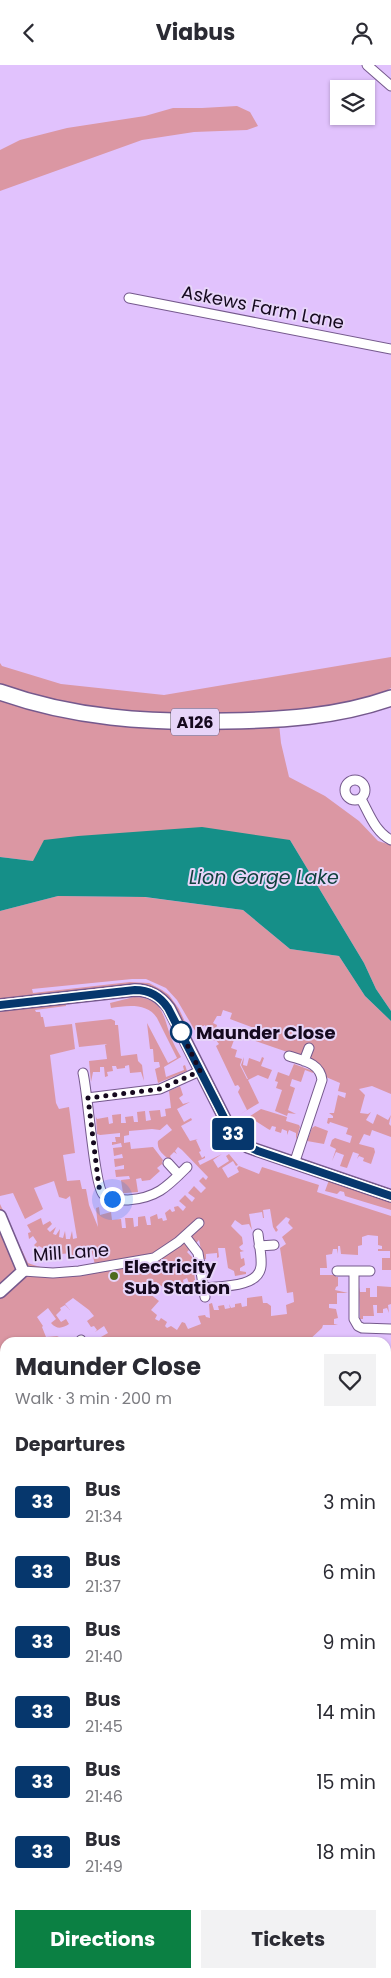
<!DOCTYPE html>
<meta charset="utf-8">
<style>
:root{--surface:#fff;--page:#f2f2f3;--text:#2b2b33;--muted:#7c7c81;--accent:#0b8043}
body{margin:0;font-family:Poppins,sans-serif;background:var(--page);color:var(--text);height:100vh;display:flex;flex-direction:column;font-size:19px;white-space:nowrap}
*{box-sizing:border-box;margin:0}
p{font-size:16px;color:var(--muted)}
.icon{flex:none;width:28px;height:28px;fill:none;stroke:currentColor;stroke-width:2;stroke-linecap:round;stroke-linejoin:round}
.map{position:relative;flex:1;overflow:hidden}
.sheet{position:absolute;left:0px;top:1272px;width:391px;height:641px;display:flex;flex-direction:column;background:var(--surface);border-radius:15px 15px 0 0;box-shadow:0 1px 4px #0004}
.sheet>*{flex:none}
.badge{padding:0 10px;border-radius:4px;font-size:18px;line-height:32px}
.fabs{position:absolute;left:330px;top:15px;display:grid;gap:10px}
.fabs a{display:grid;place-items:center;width:45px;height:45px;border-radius:0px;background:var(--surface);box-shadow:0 1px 4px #0004;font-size:25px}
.you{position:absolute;width:25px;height:25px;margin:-12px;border:4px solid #fff;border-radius:50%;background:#1a73e8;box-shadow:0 0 0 8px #1a73e833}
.map>.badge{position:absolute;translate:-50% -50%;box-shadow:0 0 0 2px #fff}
h2{padding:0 15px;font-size:19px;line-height:45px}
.round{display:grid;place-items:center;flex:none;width:52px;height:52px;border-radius:0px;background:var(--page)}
.overview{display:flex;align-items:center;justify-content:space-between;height:85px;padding:0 15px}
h1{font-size:24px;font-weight:700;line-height:38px}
.cta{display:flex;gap:10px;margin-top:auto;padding:10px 15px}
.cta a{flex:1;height:58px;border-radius:0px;background:var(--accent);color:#fff;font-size:20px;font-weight:700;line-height:58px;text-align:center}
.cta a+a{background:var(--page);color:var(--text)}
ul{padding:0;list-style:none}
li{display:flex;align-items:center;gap:15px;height:70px;padding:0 15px}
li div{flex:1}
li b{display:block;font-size:19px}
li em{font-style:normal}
li .badge{min-width:55px;font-weight:700;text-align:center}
header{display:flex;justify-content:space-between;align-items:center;height:65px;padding:0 15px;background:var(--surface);font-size:22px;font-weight:700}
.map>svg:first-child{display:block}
.green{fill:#db97a3;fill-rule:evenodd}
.water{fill:#158f88}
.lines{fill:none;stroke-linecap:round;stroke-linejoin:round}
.minor-casing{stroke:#75598d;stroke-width:11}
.tertiary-casing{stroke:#75598d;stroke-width:14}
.primary-casing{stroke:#75598d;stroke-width:18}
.minor{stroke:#fff;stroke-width:9}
.tertiary{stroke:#fff;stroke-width:11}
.primary{stroke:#fff;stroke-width:15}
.line-casing{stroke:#fff;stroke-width:11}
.line{stroke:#06376d;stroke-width:8}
.walk{stroke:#15091e;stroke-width:5;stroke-dasharray:0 9}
.stop-dot{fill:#fff;stroke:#06376d;stroke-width:2.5}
.poi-dot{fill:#4e6b1f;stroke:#e7d5f9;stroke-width:2}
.labels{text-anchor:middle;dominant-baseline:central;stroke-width:4;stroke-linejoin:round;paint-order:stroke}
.shield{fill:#e7d5f9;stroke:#544660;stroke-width:1}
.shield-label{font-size:16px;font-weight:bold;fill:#15091e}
.street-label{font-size:18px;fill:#15091e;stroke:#e7d5f9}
.stop-label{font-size:18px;font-weight:bold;fill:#15091e;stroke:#e7d5f9;text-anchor:start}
.poi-label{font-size:18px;font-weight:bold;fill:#15091e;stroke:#e7d5f9;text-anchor:start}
.water-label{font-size:19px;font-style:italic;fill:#11423e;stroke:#e7d5f9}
</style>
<header><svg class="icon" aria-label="back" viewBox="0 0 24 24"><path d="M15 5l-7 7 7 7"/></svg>Viabus<svg class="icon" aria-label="person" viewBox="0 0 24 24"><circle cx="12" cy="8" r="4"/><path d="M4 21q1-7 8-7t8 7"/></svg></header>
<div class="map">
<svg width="391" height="1913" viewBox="0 0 391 1913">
<rect width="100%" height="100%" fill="#e1c2fd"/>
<!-- green -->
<path class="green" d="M 237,41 L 250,47 L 258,61 L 247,65 L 194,67 L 142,75 L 0,126 L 0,85 L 20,75 L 67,63 L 145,51 L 173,43 L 202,43 Z
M 391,592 L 391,623 L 376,632 L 278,649 L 281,678 L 289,712 L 325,731 L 359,756 L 378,776 L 391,780 L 391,946 L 376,924 L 364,898 L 290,775 L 33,796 L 0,792 L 0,598 L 2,601 L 61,619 L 164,630 Z
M 58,831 L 144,832 L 243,845 L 290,884 L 339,891 L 365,931 L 391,956 L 391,1029 L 372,1021 L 359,1024 L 365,1030 L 360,1048 L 368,1049 L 371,1047 L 366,1055 L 373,1059 L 377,1049 L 388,1055 L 391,1050 L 389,1059 L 391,1061 L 391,1072 L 372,1065 L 370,1071 L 364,1069 L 359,1079 L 374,1083 L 375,1087 L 371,1099 L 363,1096 L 364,1093 L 359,1091 L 357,1094 L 359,1089 L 353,1087 L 347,1103 L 340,1101 L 344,1090 L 336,1087 L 332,1096 L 336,1084 L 330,1081 L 332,1075 L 335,1073 L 350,1078 L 352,1071 L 346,1069 L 348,1063 L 330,1057 L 329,1059 L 327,1058 L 328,1053 L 333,1053 L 333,1051 L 329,1048 L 334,1048 L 338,1030 L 345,1033 L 346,1028 L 338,1026 L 340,1018 L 326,1012 C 321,998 313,999 310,990 L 304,987 L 300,990 L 296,990 L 250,974 L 254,963 L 230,954 L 232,948 L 223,945 L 221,951 L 217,951 L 213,958 L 217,960 L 215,967 L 210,970 L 205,960 L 196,965 L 197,969 L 177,935 L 166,923 L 146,914 L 132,914 L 32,924 L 33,928 L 130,917 L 149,918 L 162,925 L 169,930 L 179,944 L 187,961 L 185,962 L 155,925 L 65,937 L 66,941 L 35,945 L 36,947 L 40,947 L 41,952 L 43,952 L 45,962 L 72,959 L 75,984 L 50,990 L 56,1038 L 59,1044 L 69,1042 L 75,1088 L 63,1090 L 67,1116 L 80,1115 L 82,1124 L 86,1124 L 89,1140 L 98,1162 L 96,1143 L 99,1142 L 100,1150 L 111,1147 L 112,1155 L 121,1154 L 122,1163 L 126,1163 L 125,1153 L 133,1153 L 134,1162 L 138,1161 L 138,1152 L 145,1151 L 147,1160 L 151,1160 L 150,1152 L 157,1149 L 158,1154 L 162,1153 L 163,1156 L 167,1155 L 165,1148 L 170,1144 L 172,1147 L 175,1146 L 174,1142 L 178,1141 L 183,1146 L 186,1142 L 179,1136 L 185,1130 L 192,1137 L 195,1133 L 188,1128 L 194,1121 L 201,1128 L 206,1123 L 199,1116 L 203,1112 L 206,1115 L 208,1112 L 182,1085 L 178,1082 L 175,1086 L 177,1089 L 174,1087 L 170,1091 L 173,1098 C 167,1092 156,1087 158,1076 L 172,1065 L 167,1059 L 160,1065 L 152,1064 L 129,1066 L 129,1070 L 124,1071 L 124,1078 L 130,1077 L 131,1084 L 153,1082 L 163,1095 L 162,1097 L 164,1102 L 162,1099 L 157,1103 L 160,1106 L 150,1115 L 142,1116 L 141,1113 L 136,1114 L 138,1127 L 114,1129 L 112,1126 L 116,1125 L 117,1129 L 123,1128 L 121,1115 L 130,1114 L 129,1111 L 116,1112 L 115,1105 L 124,1104 L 124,1100 L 115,1102 L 114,1094 L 123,1093 L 122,1089 L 114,1091 L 113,1083 L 122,1082 L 121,1078 L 112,1080 L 112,1077 L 116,1077 L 115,1072 L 120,1072 L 120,1068 L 100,1070 L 97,1069 L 96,1052 L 97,1054 L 108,1052 L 109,1059 L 113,1058 L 112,1050 L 121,1049 L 121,1058 L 126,1058 L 125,1052 L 133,1051 L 134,1057 L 138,1057 L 137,1047 L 145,1046 L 146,1056 L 151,1055 L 149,1046 L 160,1045 L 161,1052 L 166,1051 L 165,1044 L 171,1043 L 169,1026 L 180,1021 L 183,1030 L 179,1033 L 183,1039 L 190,1037 L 177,1044 L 184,1057 L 191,1053 L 192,1055 L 181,1061 L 190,1076 L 198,1074 L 196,1075 L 201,1086 L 199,1087 L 202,1093 L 205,1091 L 205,1093 L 198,1096 L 200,1100 L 222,1089 L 213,1095 L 218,1103 L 229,1096 L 226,1091 L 229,1089 L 238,1100 L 236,1101 L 233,1096 L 222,1103 L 228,1113 L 239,1107 L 237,1103 L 239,1101 L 259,1109 L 262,1102 L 319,1120 L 317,1127 L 391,1151 L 391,1205 L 382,1205 L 382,1193 L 390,1193 L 390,1186 L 378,1186 L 378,1184 L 382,1184 L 382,1181 L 378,1180 L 378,1171 L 368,1170 L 362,1172 L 362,1180 L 358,1181 L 358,1190 L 341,1189 L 340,1181 L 338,1181 L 338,1189 L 337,1184 L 333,1184 L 332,1189 L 326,1190 L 327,1203 L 320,1203 L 320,1210 L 336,1210 L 336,1212 L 338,1212 L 338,1221 L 336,1222 L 335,1225 L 348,1228 L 337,1228 L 337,1239 L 329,1239 L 329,1243 L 336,1244 L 338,1253 L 334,1254 L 334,1259 L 338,1260 L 323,1260 L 322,1263 L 307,1277 L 108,1277 L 105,1273 L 102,1274 L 101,1272 L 108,1268 L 104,1261 L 95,1267 L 97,1265 L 94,1261 L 91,1262 L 87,1256 L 94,1251 L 89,1245 L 73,1233 L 65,1239 L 70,1245 L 65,1240 L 60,1243 L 61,1245 L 56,1250 L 61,1257 L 66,1254 L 69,1259 C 63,1263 57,1265 51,1258 L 56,1254 L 48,1243 L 37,1252 L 43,1261 L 42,1262 L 46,1272 L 59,1271 L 53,1274 L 56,1277 L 5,1278 L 5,1611 L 0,1611 L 0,1139 L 28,1198 C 53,1208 69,1203 95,1200 L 91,1183 L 75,1187 L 76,1192 L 70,1191 L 70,1188 L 62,1189 L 61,1194 L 57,1191 L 57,1188 L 50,1187 L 49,1192 L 45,1188 L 46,1185 L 39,1181 L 35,1184 L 37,1183 L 34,1180 L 37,1177 L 33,1171 L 29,1174 L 28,1168 L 31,1167 L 27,1160 L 41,1153 L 43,1160 L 50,1156 L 52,1159 L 47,1164 L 50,1167 L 56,1162 L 53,1169 L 56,1170 L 60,1164 L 59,1172 L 63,1173 L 65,1166 L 66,1174 L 70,1174 L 72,1166 L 73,1174 L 77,1173 L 70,1131 L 66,1134 L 59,1132 L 54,1116 L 34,1123 L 43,1144 L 25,1154 L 13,1128 L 0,1131 L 0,846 ZM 270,1144 L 273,1162 L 276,1167 L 278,1165 L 276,1162 L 286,1152 L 290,1154 L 288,1158 L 293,1163 L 282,1172 L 286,1179 L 280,1183 L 287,1228 L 293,1227 L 294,1237 L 286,1240 L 287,1249 L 271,1251 L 271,1241 L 267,1238 L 263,1238 L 262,1231 L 247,1233 L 247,1241 L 242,1242 L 241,1238 L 235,1239 L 235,1242 L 231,1243 L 229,1239 L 230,1243 L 225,1244 L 224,1240 L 218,1241 L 219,1245 L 214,1245 L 212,1238 L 209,1239 L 210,1253 L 206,1252 L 205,1250 L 198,1251 L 201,1259 L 188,1264 L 185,1258 L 182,1257 L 177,1265 L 171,1261 L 167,1263 L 165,1261 L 167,1257 L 161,1253 L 159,1256 L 155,1254 L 157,1250 L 151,1245 L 159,1236 L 150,1229 L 154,1223 L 152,1221 L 154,1218 L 156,1217 L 168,1226 L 168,1219 L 181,1218 L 181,1221 L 184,1220 L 183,1215 L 187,1213 L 189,1218 L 194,1217 L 195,1223 L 196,1222 L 192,1192 L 187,1187 L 199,1175 L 203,1195 L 206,1194 L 206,1189 L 217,1188 L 217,1193 L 219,1192 L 218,1183 L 225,1183 L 228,1203 L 234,1206 L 235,1211 L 246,1209 L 246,1207 L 240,1206 L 240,1203 L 245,1200 L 244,1193 L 241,1194 L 240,1187 L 244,1186 L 241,1185 L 239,1182 L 243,1179 L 242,1172 L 231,1161 L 235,1155 L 242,1160 L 249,1159 L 252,1165 L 249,1149 L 262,1147 L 263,1153 L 264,1153 L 263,1145 Z
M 134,932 C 162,933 163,949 170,970 C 173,978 177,985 181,992 L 164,1002 L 166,1012 L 184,1005 L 183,1001 L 185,1000 L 187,1006 L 158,1018 L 155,1004 L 160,1002 L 159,997 L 154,997 L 153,984 L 150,984 L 147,958 L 168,998 L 177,993 L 157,953 C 147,937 125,941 111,943 L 110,938 Z
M 111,954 L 115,956 L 115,960 L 118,960 L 121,991 L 137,989 L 138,996 L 142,1000 L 144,1016 L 141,1007 L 130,1008 L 129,1000 L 125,1001 L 125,1003 L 117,1004 L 116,1001 L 112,1001 L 113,1006 L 107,1007 L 108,1011 L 105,1012 L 104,1002 L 100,1002 L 100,1007 L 93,1007 L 91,1017 L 89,996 L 107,994 L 105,980 L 107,979 L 79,982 L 75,958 Z
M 222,971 L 234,975 L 231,983 L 237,985 L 235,992 L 242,994 L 240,1000 L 247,1014 L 248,1014 L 241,1000 L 244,992 L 243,1000 L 247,1001 L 249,993 L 260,997 L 262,992 L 264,993 L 261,1001 L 272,1005 L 268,1014 L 258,1010 L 248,1015 L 259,1038 L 239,1050 L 247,1045 L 238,1027 L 240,1023 L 238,1020 L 235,1021 L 216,981 L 219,979 L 216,975 L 213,976 Z
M 294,999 L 313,1006 L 313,1008 L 305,1005 L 301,1017 L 292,1014 L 290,1021 L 295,1023 L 288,1045 L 296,1049 L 288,1048 L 287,1051 L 275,1046 L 282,1025 L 276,1023 L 278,1017 L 275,1016 L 278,1007 L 289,1011 Z
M 261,1044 L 287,1052 L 286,1056 L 299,1060 L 300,1062 L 296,1075 L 296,1068 L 289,1065 L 287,1070 L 287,1066 L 282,1064 L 281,1068 L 275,1066 L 276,1062 L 272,1061 L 270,1065 L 268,1064 L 251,1053 L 245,1061 L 241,1058 L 244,1055 Z
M 315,1061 L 328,1066 L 324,1079 L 307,1076 L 312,1063 Z
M 329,1115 L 391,1135 L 391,1145 L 345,1131 L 344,1127 L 340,1126 L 337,1129 L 325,1126 Z
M 377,1221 L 391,1222 L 391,1239 L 388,1240 L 389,1248 L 387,1243 L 383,1244 L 383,1248 L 377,1248 L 377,1240 L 373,1240 L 374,1251 L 363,1251 L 363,1254 L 360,1254 L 359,1222 L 360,1227 L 366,1227 L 366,1223 L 370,1223 L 370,1232 L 377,1232 Z
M 386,1573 L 391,1573 L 391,1676 L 386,1678 Z"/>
<!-- water -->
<path class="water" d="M 202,762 L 290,775 L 364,898 L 376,924 L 391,946 L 391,956 L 365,931 L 339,891 L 290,884 L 243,845 L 145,832 L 58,831 L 0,846 L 0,792 L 33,796 L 44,775 L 78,771 Z"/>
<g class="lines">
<!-- minor casing -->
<g class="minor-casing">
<path id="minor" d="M 367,0 L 391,21
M 129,233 L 391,284
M345 725a10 10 0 1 1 20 0a10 10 0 1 1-20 0Z
M 361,734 C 369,748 375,767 391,775
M 289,991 C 304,996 320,998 322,1015 L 294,1099
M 304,996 L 309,983
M 83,1008 C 88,1029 94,1119 103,1129 C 109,1135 120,1135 128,1135 C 157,1133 168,1121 187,1102
M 87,1033 L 160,1024 L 200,1006
M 168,1098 L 179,1110
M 185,1171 L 198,1188 L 205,1232
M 259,1181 L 274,1180
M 23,1206 L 53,1208 L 79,1206 L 154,1193 L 178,1177 L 199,1158
M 337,1206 L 370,1206
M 354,1206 L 354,1254 L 358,1261 L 362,1263 L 391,1264
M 203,1223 C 220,1221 259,1223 261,1201 C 262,1191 259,1179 258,1169
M 81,1275 L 83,1278
M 386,1351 L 391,1347
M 0,1759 L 5,1754
M 141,1913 L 141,1909
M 288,1913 L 288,1909"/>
</g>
<!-- tertiary casing -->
<g class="tertiary-casing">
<path id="tertiary" d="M 0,940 L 135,925 C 150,925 160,931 169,943 L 232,1068 L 248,1082 L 391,1131
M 0,1151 L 23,1206 L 0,1227
M 386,1687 L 391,1684
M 0,1765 L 5,1767
M 0,1805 L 5,1803
M 373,1909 L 373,1913"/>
</g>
<!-- primary casing -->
<g class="primary-casing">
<path id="primary" d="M 0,627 C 73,653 148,658 226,656 C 282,655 337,652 391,633"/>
</g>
<!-- minor -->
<use href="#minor" class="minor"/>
<!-- tertiary -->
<use href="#tertiary" class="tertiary"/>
<!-- primary -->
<use href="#primary" class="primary"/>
</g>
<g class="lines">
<!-- line casing -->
<g class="line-casing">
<path id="line" d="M 0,940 L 135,925 C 150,925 160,931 168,943 L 232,1068 C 240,1077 248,1082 258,1086 L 391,1131"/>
</g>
<!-- line -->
<use href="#line" class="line"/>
<!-- walk -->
<path class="walk" d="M 112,1134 L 103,1129 L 99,1122 L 88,1033 L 160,1024 L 200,1006 L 181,967"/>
</g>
<!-- markers -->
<circle class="stop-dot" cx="181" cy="967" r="10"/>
<circle class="poi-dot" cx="114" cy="1211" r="5"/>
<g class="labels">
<!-- shield labels -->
<rect class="shield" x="171" y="643.5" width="48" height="27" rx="4"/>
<g class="shield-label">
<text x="195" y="657">A126</text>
</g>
<!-- street labels -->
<g class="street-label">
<text transform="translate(263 242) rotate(11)">Askews Farm Lane</text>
<text transform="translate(71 1187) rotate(-4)">Mill Lane</text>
</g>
<!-- stop labels -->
<g class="stop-label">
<text x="196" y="967">Maunder Close</text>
</g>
<!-- poi labels -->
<g class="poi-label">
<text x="124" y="1201">Electricity<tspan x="124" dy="21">Sub Station</tspan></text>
</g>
<!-- water labels -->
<g class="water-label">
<text x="264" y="812">Lion Gorge Lake</text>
</g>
</g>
</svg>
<div class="fabs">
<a><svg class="icon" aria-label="layers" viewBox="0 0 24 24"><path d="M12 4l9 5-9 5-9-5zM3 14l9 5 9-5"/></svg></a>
</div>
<div class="you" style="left:112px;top:1134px"></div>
<b class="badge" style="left:233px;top:1069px;background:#06376d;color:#fff">33</b>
<section class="sheet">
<div class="overview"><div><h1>Maunder Close</h1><p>Walk · 3 min · 200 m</p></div><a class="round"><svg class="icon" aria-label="heart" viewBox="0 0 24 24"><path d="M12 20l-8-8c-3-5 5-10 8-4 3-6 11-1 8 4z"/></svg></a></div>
<h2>Departures</h2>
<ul>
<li><span class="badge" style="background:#06376d;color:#fff">33</span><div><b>Bus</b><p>21:34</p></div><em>3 min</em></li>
<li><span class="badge" style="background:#06376d;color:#fff">33</span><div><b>Bus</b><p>21:37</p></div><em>6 min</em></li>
<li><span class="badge" style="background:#06376d;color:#fff">33</span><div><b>Bus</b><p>21:40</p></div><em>9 min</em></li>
<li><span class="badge" style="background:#06376d;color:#fff">33</span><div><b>Bus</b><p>21:45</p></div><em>14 min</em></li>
<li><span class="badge" style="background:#06376d;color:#fff">33</span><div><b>Bus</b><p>21:46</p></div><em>15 min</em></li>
<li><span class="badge" style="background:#06376d;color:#fff">33</span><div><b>Bus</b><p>21:49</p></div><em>18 min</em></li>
</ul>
<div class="cta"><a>Directions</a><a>Tickets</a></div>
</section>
</div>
